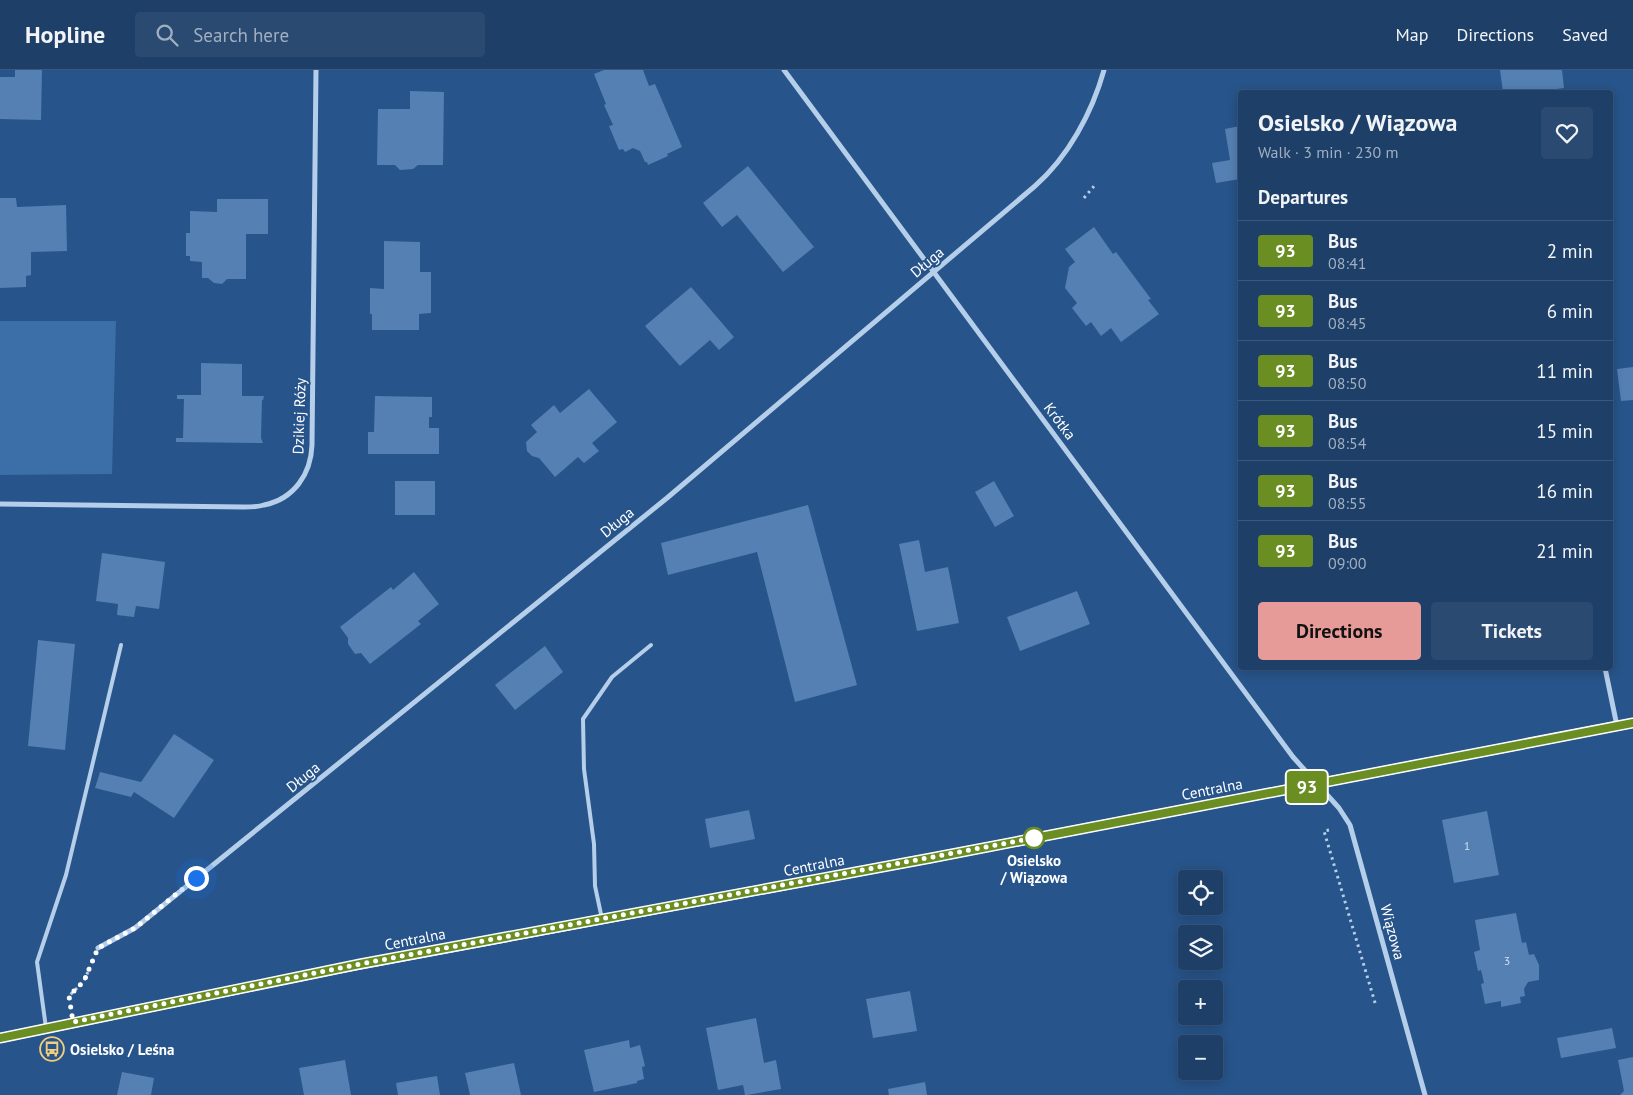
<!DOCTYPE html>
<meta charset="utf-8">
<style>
:root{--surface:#1d3f68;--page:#2a4a71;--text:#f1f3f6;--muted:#a0afc0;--line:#3b587c;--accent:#e69b98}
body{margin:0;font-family:"PT Sans",sans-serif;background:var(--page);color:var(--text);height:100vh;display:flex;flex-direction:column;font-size:19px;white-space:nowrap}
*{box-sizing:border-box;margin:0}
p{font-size:16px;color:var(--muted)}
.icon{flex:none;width:28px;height:28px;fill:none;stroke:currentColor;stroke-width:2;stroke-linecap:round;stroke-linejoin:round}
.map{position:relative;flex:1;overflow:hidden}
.drawer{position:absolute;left:1238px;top:20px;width:375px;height:580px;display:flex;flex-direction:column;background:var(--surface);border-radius:5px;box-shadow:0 2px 12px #0003,0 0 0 1px var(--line)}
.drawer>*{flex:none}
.badge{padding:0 10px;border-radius:4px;font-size:18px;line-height:32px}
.buttons{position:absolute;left:1178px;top:800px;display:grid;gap:10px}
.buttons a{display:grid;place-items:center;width:45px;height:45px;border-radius:5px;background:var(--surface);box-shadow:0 2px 12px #0003,0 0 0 1px var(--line);font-size:25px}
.you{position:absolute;width:25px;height:25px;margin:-12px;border:4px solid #fff;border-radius:50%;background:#1a73e8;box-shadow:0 0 0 8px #1a73e833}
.map>.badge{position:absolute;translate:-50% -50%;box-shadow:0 0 0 2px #fff}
h2{padding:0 20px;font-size:19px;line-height:45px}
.round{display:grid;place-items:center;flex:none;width:52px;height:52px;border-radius:5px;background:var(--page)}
.head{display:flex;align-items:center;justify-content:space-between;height:85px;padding:0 20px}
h1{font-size:24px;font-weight:700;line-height:38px}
.cta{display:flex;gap:10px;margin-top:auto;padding:10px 20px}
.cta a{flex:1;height:58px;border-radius:5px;background:var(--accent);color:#111;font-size:20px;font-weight:700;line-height:58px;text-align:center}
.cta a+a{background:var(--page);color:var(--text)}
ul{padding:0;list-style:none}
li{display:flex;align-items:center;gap:15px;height:60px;padding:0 20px;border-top:1px solid var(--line)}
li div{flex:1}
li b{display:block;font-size:19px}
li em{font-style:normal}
li .badge{min-width:55px;font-weight:700;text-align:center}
header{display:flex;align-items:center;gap:30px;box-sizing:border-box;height:70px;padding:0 25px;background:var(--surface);border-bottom:1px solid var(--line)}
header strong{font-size:24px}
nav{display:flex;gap:28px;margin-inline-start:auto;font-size:18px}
.search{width:350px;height:45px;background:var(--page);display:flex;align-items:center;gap:12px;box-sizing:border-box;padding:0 18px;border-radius:5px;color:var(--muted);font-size:19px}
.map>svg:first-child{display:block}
.green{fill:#3c6ea7}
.building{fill:#5480b3}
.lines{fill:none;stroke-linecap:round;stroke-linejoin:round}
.path{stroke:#b5cee9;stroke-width:3;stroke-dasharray:2.5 4;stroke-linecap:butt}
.lane{stroke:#b5cee9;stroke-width:4}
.street{stroke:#b5cee9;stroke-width:5}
.secondary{stroke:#dfebf8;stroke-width:10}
.line-casing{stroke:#fff;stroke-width:11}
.line{stroke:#6b8e23;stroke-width:8}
.walk{stroke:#fff;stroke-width:5;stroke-dasharray:0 9}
.stop-dot{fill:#fff;stroke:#6b8e23;stroke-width:2.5}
.labels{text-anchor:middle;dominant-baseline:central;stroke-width:4;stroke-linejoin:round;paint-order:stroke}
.number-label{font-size:12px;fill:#d4dfec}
.street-label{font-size:15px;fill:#fff;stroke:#27548a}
.stop-label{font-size:15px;font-weight:bold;fill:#fff;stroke:#27548a}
.poi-label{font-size:15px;font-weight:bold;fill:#fff;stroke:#27548a;text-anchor:start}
</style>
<header>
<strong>Hopline</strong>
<div class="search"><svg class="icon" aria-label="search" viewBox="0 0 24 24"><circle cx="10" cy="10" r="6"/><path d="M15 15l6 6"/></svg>Search here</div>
<nav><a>Map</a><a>Directions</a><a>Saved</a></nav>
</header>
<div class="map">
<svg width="1633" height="1025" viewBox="0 0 1633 1025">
<rect width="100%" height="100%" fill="#27548a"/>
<!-- green -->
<path class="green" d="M 0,251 L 116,251 L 112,404 L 0,405 Z"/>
<!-- building -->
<path class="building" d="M 15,0 L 42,0 L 41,50 L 0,49 L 0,7 L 15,7 Z
M 604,0 L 643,0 L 649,16 L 655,14 L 682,77 L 667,84 L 668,86 L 648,95 L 647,92 L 645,92 L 640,81 L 633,78 L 625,82 L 623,79 L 619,80 L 609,56 L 613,55 L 604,35 L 606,34 L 594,4 Z
M 1500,0 L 1562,0 L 1564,18 L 1533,22 L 1503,22 Z
M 410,21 L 444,22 L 443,95 L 418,95 L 413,99 L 400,100 L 395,95 L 377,95 L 378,39 L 410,39 Z
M 1240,56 L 1240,109 L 1216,113 L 1212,93 L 1230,90 L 1225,59 Z
M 748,96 L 814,177 L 783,202 L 737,145 L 722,157 L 703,133 Z
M 0,128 L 16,128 L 17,137 L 66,135 L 67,181 L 31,182 L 31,205 L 26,206 L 26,217 L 0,218 Z
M 217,129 L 268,129 L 268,164 L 246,164 L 246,209 L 227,209 L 222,214 L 214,213 L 208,208 L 202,208 L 202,192 L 190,191 L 190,186 L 186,186 L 186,163 L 190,163 L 190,141 L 217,142 Z
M 1094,157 L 1113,184 L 1116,182 L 1151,229 L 1148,230 L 1159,244 L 1121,272 L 1111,258 L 1101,266 L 1091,252 L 1086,256 L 1072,238 L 1077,233 L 1065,218 L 1069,197 L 1075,192 L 1065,179 Z
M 384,171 L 420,172 L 420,202 L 431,202 L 431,243 L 419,244 L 419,260 L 372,260 L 372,244 L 370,244 L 370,218 L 384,219 Z
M 691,217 L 734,267 L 719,280 L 710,270 L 680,296 L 645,256 Z
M 201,293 L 242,294 L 242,326 L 264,326 L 263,330 L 262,330 L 261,368 L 263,373 L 176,372 L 176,368 L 183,368 L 184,329 L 177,329 L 177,325 L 201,325 Z
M 1633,297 L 1633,330 L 1621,331 L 1617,299 Z
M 589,319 L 617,352 L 592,373 L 599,381 L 584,393 L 578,387 L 555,407 L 539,388 L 532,386 L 527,381 L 526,372 L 537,362 L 531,355 L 554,335 L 560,343 Z
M 375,326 L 432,327 L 432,347 L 429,347 L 429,358 L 439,358 L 439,384 L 368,384 L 368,362 L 374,362 Z
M 395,411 L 435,411 L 435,445 L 395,445 Z
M 994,411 L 1014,446 L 995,457 L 975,422 Z
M 808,435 L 857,615 L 795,632 L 757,482 L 668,505 L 661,473 Z
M 919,470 L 925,502 L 948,497 L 959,553 L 917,561 L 899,474 Z
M 102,483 L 165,492 L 159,539 L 136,536 L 134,547 L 117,545 L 118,534 L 96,531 Z
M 414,502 L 439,534 L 418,551 L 421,554 L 370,594 L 361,583 L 355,584 L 348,574 L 348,568 L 340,557 L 391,517 L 393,520 Z
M 1077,521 L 1090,554 L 1020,581 L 1007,547 Z
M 38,570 L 75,574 L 65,680 L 28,676 Z
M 545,576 L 563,602 L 515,640 L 495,615 Z
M 174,664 L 214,690 L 174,748 L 134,722 L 131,727 L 95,718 L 100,702 L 141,712 Z
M 749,740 L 755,769 L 710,778 L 705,749 Z
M 1487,741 L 1499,805 L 1454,813 L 1442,750 Z
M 1516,843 L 1522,873 L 1526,872 L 1529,885 L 1534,884 L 1539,895 L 1539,910 L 1528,912 L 1524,919 L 1525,926 L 1520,927 L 1521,933 L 1501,937 L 1501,931 L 1485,934 L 1481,914 L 1484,913 L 1481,900 L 1478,901 L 1474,882 L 1480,880 L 1475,850 Z
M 910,921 L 917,961 L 873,968 L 866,929 Z
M 756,948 L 764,993 L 776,990 L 781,1019 L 747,1025 L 745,1025 L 743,1015 L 718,1020 L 706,958 Z
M 1612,958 L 1616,978 L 1561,988 L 1557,968 Z
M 629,970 L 630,978 L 640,975 L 645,996 L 642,997 L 644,1009 L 637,1011 L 637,1013 L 594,1022 L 584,980 Z
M 1633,987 L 1633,1025 L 1620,1025 L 1624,1021 L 1618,990 Z
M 345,990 L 351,1025 L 304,1025 L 299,998 Z
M 514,993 L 521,1025 L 470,1025 L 465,1003 Z
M 122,1002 L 154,1008 L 151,1025 L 117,1025 Z
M 437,1006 L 440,1025 L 398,1025 L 396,1013 Z
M 925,1012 L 927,1025 L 889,1025 L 888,1019 Z"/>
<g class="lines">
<!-- path -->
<path class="path" d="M 1084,128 L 1095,115
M 1329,760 L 1324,761 L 1376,936
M 70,930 L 69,926 L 84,911 L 90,897"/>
<!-- lane -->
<path class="lane" d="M 602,849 L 595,816 L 594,774 L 584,699 L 583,649 L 612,607 L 651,575
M 46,958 L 37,892 L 66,805 L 121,575"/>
<!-- street -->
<path class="street" d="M 784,0 L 1293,687 L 1339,738 L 1350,755 L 1425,1025
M 0,434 L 244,437 C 251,437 258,437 264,435 C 294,429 311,404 312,375 L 316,0
M 1605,598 L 1617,656
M 98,878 L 135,858 L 667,428 L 1035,116 C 1068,87 1092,43 1104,0"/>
<!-- secondary -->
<path class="secondary" d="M 0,968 L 342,898 L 931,788 L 1633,653"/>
</g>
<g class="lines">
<!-- line casing -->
<g class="line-casing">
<path id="line" d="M 0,968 L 360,894 L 931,788 L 1633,653"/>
</g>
<!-- line -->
<use href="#line" class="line"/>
<!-- walk -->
<path class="walk" d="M 196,808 L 135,858 L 98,878 L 84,911 L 69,926 L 73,952 L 360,894 L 1034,768"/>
</g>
<!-- icons -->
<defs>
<g id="bus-ring" transform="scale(1.25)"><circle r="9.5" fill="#27548a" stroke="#f2cd7b" stroke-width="1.5"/><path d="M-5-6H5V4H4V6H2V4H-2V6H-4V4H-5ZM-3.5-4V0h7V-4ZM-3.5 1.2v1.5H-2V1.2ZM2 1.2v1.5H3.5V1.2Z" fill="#f2cd7b"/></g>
</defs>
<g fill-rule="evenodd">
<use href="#bus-ring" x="52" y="979"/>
</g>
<!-- markers -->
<circle class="stop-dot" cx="1034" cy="768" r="10"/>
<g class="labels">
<!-- number labels -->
<g class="number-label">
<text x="1467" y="775">1</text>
<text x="1507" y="890">3</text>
</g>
<!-- street labels -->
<g class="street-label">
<text transform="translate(927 192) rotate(-40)">Długa</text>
<text transform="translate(299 346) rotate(-88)">Dzikiej Róży</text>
<text transform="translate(1060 351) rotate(53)">Krótka</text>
<text transform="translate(617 452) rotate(-39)">Długa</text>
<text transform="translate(303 707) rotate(-39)">Długa</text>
<text transform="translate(1212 719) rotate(-11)">Centralna</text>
<text transform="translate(814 795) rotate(-11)">Centralna</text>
<text transform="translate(1393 862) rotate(75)">Wiązowa</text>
<text transform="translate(415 869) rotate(-11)">Centralna</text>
</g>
<!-- stop labels -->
<g class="stop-label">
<text x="1034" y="790">Osielsko<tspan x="1034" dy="17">/ Wiązowa</tspan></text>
</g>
<!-- poi labels -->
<g class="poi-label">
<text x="70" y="979">Osielsko / Leśna</text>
</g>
</g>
</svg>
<div class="buttons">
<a><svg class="icon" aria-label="locate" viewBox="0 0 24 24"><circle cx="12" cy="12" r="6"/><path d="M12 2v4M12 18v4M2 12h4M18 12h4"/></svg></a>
<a><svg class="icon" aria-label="layers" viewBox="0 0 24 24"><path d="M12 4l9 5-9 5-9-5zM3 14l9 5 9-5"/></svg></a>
<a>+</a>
<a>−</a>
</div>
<div class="you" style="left:196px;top:808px"></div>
<b class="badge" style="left:1307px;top:717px;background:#6b8e23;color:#fff">93</b>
<section class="drawer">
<div class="head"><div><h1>Osielsko / Wiązowa</h1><p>Walk · 3 min · 230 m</p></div><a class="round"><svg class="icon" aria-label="heart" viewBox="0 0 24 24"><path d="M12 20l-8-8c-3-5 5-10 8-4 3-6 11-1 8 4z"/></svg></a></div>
<h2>Departures</h2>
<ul>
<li><span class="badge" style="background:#6b8e23;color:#fff">93</span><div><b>Bus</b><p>08:41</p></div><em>2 min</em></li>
<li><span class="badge" style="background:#6b8e23;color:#fff">93</span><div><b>Bus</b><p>08:45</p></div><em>6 min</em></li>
<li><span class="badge" style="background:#6b8e23;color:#fff">93</span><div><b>Bus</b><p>08:50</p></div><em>11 min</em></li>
<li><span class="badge" style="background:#6b8e23;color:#fff">93</span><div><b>Bus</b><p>08:54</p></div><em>15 min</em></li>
<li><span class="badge" style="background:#6b8e23;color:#fff">93</span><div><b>Bus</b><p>08:55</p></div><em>16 min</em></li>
<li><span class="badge" style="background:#6b8e23;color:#fff">93</span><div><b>Bus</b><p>09:00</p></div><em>21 min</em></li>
</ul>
<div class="cta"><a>Directions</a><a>Tickets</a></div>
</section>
</div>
